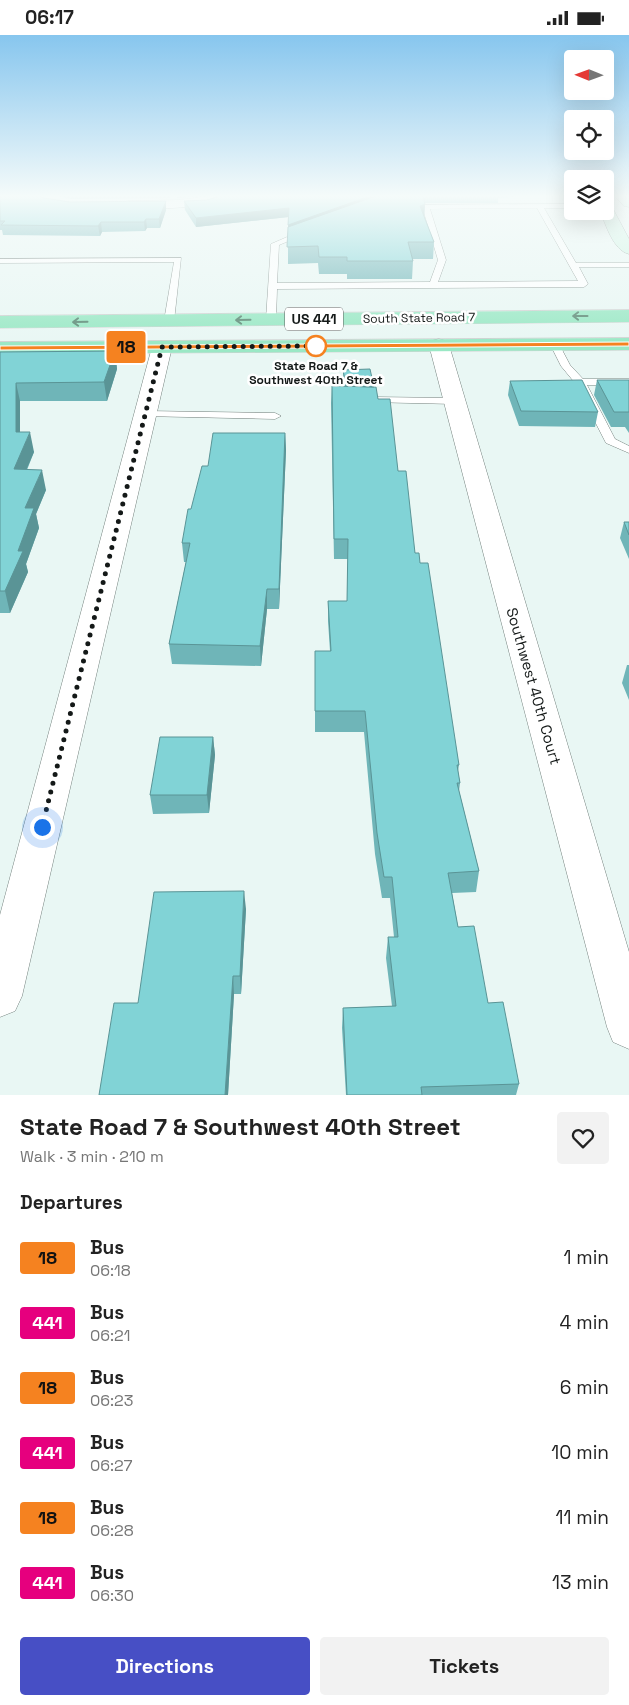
<!DOCTYPE html>
<meta charset="utf-8">
<style>
:root{--surface:#fff;--page:#f2f2f2;--text:#222;--muted:#767676;--accent:#474fc5}
body{margin:0;font-family:"Space Grotesk",sans-serif;background:var(--page);color:var(--text);height:100vh;display:flex;flex-direction:column;font-size:19px;white-space:nowrap}
*{box-sizing:border-box;margin:0}
p{font-size:16px;color:var(--muted)}
.icon{flex:none;width:28px;height:28px;fill:none;stroke:currentColor;stroke-width:2;stroke-linecap:round;stroke-linejoin:round}
.map{position:relative;height:1060px;overflow:hidden}
.panel{display:flex;flex-direction:column;background:var(--surface);flex:1}
.panel>*{flex:none}
.badge{padding:0 10px;border-radius:4px;font-size:18px;line-height:32px}
.needle{width:32px;rotate:271deg}
.buttons{position:absolute;left:564px;top:15px;display:grid;gap:10px}
.buttons a{display:grid;place-items:center;width:50px;height:50px;border-radius:5px;background:var(--surface);box-shadow:0 5px 20px #0002;font-size:25px}
.you{position:absolute;width:25px;height:25px;margin:-12px;border:4px solid #fff;border-radius:50%;background:#1a73e8;box-shadow:0 0 0 8px #1a73e833}
.map>.badge{position:absolute;translate:-50% -50%;box-shadow:0 0 0 2px #fff}
h2{padding:0 20px;font-size:19px;line-height:45px}
.round{display:grid;place-items:center;flex:none;width:52px;height:52px;border-radius:5px;background:var(--page)}
.head{display:flex;align-items:center;justify-content:space-between;height:85px;padding:0 20px}
h1{font-size:24px;font-weight:700;line-height:38px}
.primary-button{display:flex;gap:10px;margin-top:auto;padding:10px 20px}
.primary-button a{flex:1;height:58px;border-radius:5px;background:var(--accent);color:#fff;font-size:20px;font-weight:700;line-height:58px;text-align:center}
.primary-button a+a{background:var(--page);color:var(--text)}
ul{padding:0;list-style:none}
li{display:flex;align-items:center;gap:15px;height:65px;padding:0 20px}
li div{flex:1}
li b{display:block;font-size:19px}
li em{font-style:normal}
li .badge{min-width:55px;font-weight:700;text-align:center}
.status{display:flex;justify-content:space-between;align-items:center;height:35px;padding:0 25px;background:var(--surface);direction:ltr}
.status svg{height:14px;fill:currentColor}
.map>svg:first-child{display:block}
.lines{fill:none;stroke-linecap:round;stroke-linejoin:round}
.lane-casing{stroke:#76837f;stroke-width:1}
.street-casing{stroke:#76837f;stroke-width:1}
.secondary-casing{stroke:#76837f;stroke-width:1}
.primary-casing{stroke:#d0d1d1;stroke-width:1}
.lane{fill:#fff;fill-rule:evenodd}
.street{fill:#fff;fill-rule:evenodd}
.secondary{fill:#ccf4e2;fill-rule:evenodd}
.primary{fill:#9ae8c5;fill-rule:evenodd}
.wall{fill:#6fb5b8}
.shaded-wall{fill:#5a9496}
.building{fill:#81d3d6;stroke:#5a9496}
.oneway{stroke:#5e8b77}
.line{fill:#f58220;stroke:#fff}
.walk{stroke:#141918;stroke-width:5;stroke-dasharray:0 9}
.stop-dot{fill:#fff;stroke:#f58220;stroke-width:2.5}
.labels{text-anchor:middle;dominant-baseline:central;stroke-width:5;stroke-linejoin:round;paint-order:stroke}
.far-street-label{font-size:12px;fill:#141918;stroke:#fff}
.far-stop-label{font-size:12px;font-weight:bold;fill:#141918;stroke:#fff}
.shield{fill:#fff;stroke:#5a5e5d;stroke-width:1}
.shield-label{font-size:14px;font-weight:bold;fill:#141918}
.street-label{font-size:15px;fill:#141918;stroke:#fff}
</style>
<div class="status"><b>06:17</b><svg viewBox="0 0 49 12"><path d="M0 12V9h3v3zM5 12V6h3v6zM10 12V3h3v9zM15 12V0h3v12zM26 1h20v11H26zM47 4h2v5h-2z"/></svg></div>
<div class="map">
<svg width="629" height="1060" viewBox="0 0 629 1060">
<rect width="100%" height="100%" fill="#e9f7f4"/>
<g class="lines">
<!-- lane casing -->
<g class="lane-casing">
<path id="lane" d="M 572,169 L 572,173 L 544,173 L 576,228 L 629,228 L 629,232 L 579,232 L 588,249 L 584,252 L 277,254 L 276,284 L 271,287 L 266,284 L 271,209 L 301,196 L 308,198 L 279,210 L 277,248 L 430,247 L 438,225 L 423,174 L 406,174 L 402,172 L 403,170 ZM 537,173 L 578,246 L 438,247 L 446,225 L 430,174 Z
M 181,223 L 174,286 L 169,289 L 164,286 L 174,227 L 0,228 L 0,224 Z
M 555,306 L 558,307 L 570,330 L 583,344 L 629,344 L 629,350 L 587,350 L 615,404 L 629,411 L 629,418 L 606,408 L 575,348 L 561,331 L 550,309 Z
M 371,362 L 455,363 L 460,366 L 455,369 L 367,367 L 366,365 L 367,363 Z
M 146,376 L 275,378 L 281,381 L 275,384 L 142,381 L 141,379 Z"/>
</g>
<!-- street casing -->
<g class="street-casing">
<path id="street" d="M 210,161 L 235,161 L 233,164 C 198,173 164,174 128,174 L 123,173 L 121,170 L 123,167 L 128,166 L 178,165 Z
M 439,304 L 446,306 L 449,310 L 629,917 L 629,1014 L 613,1007 L 607,992 L 429,310 L 432,306 Z
M 162,306 L 169,308 L 172,312 L 22,961 L 15,976 L 0,982 L 0,880 L 152,312 L 155,308 Z"/>
</g>
<!-- secondary casing -->
<g class="secondary-casing">
<path id="secondary" d="M 615,161 L 629,161 L 629,172 L 624,171 Z
M 605,168 L 610,169 L 612,172 L 629,204 L 629,219 C 613,215 606,190 600,176 L 605,176 Z"/>
</g>
<!-- primary casing -->
<g class="primary-casing">
<path id="primary" d="M 629,275 L 629,287 L 0,293 L 0,281 Z
M 629,303 L 629,315 L 0,319 L 0,307 Z"/>
</g>
<!-- lane -->
<use href="#lane" class="lane"/>
<!-- street -->
<use href="#street" class="street"/>
<!-- secondary -->
<use href="#secondary" class="secondary"/>
<!-- primary -->
<use href="#primary" class="primary"/>
</g>
<!-- wall -->
<path class="wall" d="M 0,161 L 44,163 L 70,167 L 166,166 L 166,175 L 160,193 L 147,193 L 145,196 L 102,197 L 100,201 L 3,200 L 2,195 L 0,195 Z
M 56,161 L 171,161 L 171,163 L 71,164 Z
M 220,161 L 514,161 L 514,162 L 498,163 L 498,168 L 425,168 L 424,181 L 434,207 L 433,224 L 413,224 L 413,226 L 412,244 L 347,244 L 347,239 L 319,239 L 318,228 L 288,229 L 288,182 L 196,192 L 185,175 L 184,166 L 207,165 Z
M 115,316 L 117,334 L 107,366 L 20,366 L 20,397 L 34,417 L 27,435 L 46,455 L 36,479 L 39,493 L 26,529 L 28,537 L 10,578 L 0,578 L 0,317 Z
M 343,335 L 374,352 L 378,364 L 398,436 L 415,518 L 420,528 L 459,730 L 458,736 L 460,748 L 459,756 L 479,836 L 476,857 L 452,858 L 458,892 L 519,1049 L 516,1060 L 346,1060 L 342,993 L 343,973 L 392,971 L 386,923 L 388,902 L 394,902 L 390,863 L 382,863 L 375,819 L 364,697 L 315,697 L 315,616 L 330,616 L 328,586 L 328,566 L 347,566 L 348,524 L 334,524 L 331,368 L 332,351 L 344,351 Z
M 597,345 L 629,345 L 629,398 L 625,392 L 611,392 L 594,360 Z
M 510,346 L 598,377 L 595,392 L 519,391 L 508,360 Z
M 285,398 L 286,415 L 279,574 L 267,574 L 261,631 L 172,629 L 169,609 L 186,527 L 184,527 L 182,508 L 208,431 Z
M 624,487 L 629,487 L 629,524 L 620,503 Z
M 627,630 L 629,630 L 629,665 L 622,648 Z
M 213,702 L 215,720 L 209,778 L 153,779 L 150,760 Z
M 246,874 L 241,959 L 234,959 L 228,1060 L 99,1060 L 138,968 Z"/>
<!-- shaded-wall -->
<path class="shaded-wall" d="M 177,161 L 207,161 L 177,163 Z
M 370,161 L 375,161 L 288,199 L 288,190 Z
M 166,166 L 166,175 L 160,193 L 159,184 Z
M 425,169 L 424,185 L 420,171 Z
M 289,173 L 289,182 L 196,192 L 196,183 Z
M 146,184 L 147,193 L 145,196 L 144,187 Z
M 101,187 L 102,197 L 100,201 L 98,191 Z
M 115,316 L 117,334 L 107,366 L 104,347 Z
M 16,348 L 20,366 L 20,417 L 16,397 Z
M 30,397 L 34,417 L 18,454 L 14,434 Z
M 285,398 L 286,415 L 279,574 L 279,554 Z
M 42,435 L 46,455 L 36,479 L 39,493 L 26,529 L 28,537 L 10,578 L 5,556 L 18,516 L 25,473 Z
M 267,554 L 267,574 L 261,631 L 260,611 Z
M 213,702 L 215,720 L 209,778 L 207,760 Z
M 244,856 L 246,874 L 241,959 L 240,941 Z
M 233,941 L 234,959 L 228,1060 L 225,1060 Z"/>
<!-- building -->
<path class="building" d="M 0,161 L 39,161 L 44,163 L 70,167 L 166,166 L 159,184 L 146,184 L 144,187 L 101,187 L 98,191 L 1,190 L 5,186 L 0,186 Z
M 220,161 L 370,161 L 288,190 L 289,173 L 196,183 L 184,166 L 207,165 Z
M 376,161 L 423,161 L 425,169 L 420,171 L 434,207 L 408,207 L 413,226 L 347,226 L 347,222 L 319,222 L 318,211 L 287,212 L 288,192 Z
M 115,316 L 104,347 L 16,348 L 16,397 L 30,397 L 14,434 L 42,435 L 25,473 L 34,473 L 18,516 L 23,516 L 5,556 L 0,556 L 0,317 Z
M 370,334 L 374,352 L 346,351 L 343,335 Z
M 582,345 L 598,377 L 521,376 L 510,346 Z
M 597,345 L 629,345 L 629,377 L 614,377 Z
M 332,351 L 376,352 L 378,364 L 390,364 L 398,436 L 406,436 L 415,518 L 419,518 L 420,528 L 428,528 L 459,730 L 457,730 L 460,748 L 457,748 L 479,836 L 448,838 L 458,892 L 474,891 L 488,968 L 503,967 L 519,1049 L 421,1052 L 422,1060 L 347,1060 L 343,973 L 396,971 L 388,902 L 398,902 L 392,842 L 384,842 L 377,798 L 365,676 L 315,676 L 315,616 L 331,616 L 328,566 L 347,566 L 348,504 L 334,504 Z
M 213,398 L 285,398 L 279,554 L 267,554 L 260,611 L 169,609 L 190,508 L 182,508 L 188,474 L 191,474 L 202,431 L 208,431 Z
M 624,487 L 629,487 L 629,500 Z
M 160,702 L 213,702 L 207,760 L 150,760 Z
M 244,856 L 240,941 L 233,941 L 225,1060 L 99,1060 L 114,968 L 138,968 L 154,857 Z"/>
<!-- one-way arrows -->
<defs><path id="oneway-shaft" d="M-6 0H5M1.5-3L5.5 0L1.5 3" fill="none" stroke-width="1.6" stroke-linecap="round" stroke-linejoin="round" transform="scale(1.25)"/></defs>
<g class="oneway">
<use href="#oneway-shaft" transform="translate(580 281) rotate(180)"/>
<use href="#oneway-shaft" transform="translate(243 285) rotate(179)"/>
<use href="#oneway-shaft" transform="translate(80 287) rotate(179)"/>
</g>
<!-- sky -->
<linearGradient id="sky" x2="0" y2="1"><stop stop-color="#87c6ee"/><stop offset="0.52" stop-color="#f5fbfa"/><stop offset="1" stop-color="#f5fbfa" stop-opacity="0"/></linearGradient>
<rect width="629" height="310" fill="url(#sky)"/>
<!-- line -->
<path class="line" d="M 629,307 L 629,311 L 0,315 L 0,311 Z"/>
<g class="lines">
<!-- walk -->
<path class="walk" d="M 42,792 L 162,312 L 316,311"/>
</g>
<!-- markers -->
<circle class="stop-dot" cx="316" cy="311" r="10"/>
<g class="labels">
<!-- far-street labels -->
<g class="far-street-label">
<text transform="translate(419 283) rotate(-1)">South State Road 7</text>
</g>
<!-- far-stop labels -->
<g class="far-stop-label">
<text x="316" y="331">State Road 7 &amp;<tspan x="316" dy="14">Southwest 40th Street</tspan></text>
</g>
<!-- shield labels -->
<rect class="shield" x="285" y="272.5" width="58" height="23" rx="4"/>
<g class="shield-label">
<text x="314" y="284">US 441</text>
</g>
<!-- street labels -->
<g class="street-label">
<text transform="translate(534 651) rotate(74)">Southwest 40th Court</text>
</g>
</g>
</svg>
<div class="buttons">
<a><svg class="needle" viewBox="-14 -14 28 28"><path d="M0-13l5 13h-10z" fill="#e53935"/><path d="M0 13l5-13h-10z" fill="#767676"/></svg></a>
<a><svg class="icon" aria-label="locate" viewBox="0 0 24 24"><circle cx="12" cy="12" r="6"/><path d="M12 2v4M12 18v4M2 12h4M18 12h4"/></svg></a>
<a><svg class="icon" aria-label="layers" viewBox="0 0 24 24"><path d="M12 4l9 5-9 5-9-5zM3 14l9 5 9-5"/></svg></a>
</div>
<div class="you" style="left:42px;top:792px"></div>
<b class="badge" style="left:126px;top:312px;background:#f58220;color:#111">18</b>
</div>
<section class="panel">
<div class="head"><div><h1>State Road 7 &amp; Southwest 40th Street</h1><p>Walk · 3 min · 210 m</p></div><a class="round"><svg class="icon" aria-label="heart" viewBox="0 0 24 24"><path d="M12 20l-8-8c-3-5 5-10 8-4 3-6 11-1 8 4z"/></svg></a></div>
<h2>Departures</h2>
<ul>
<li><span class="badge" style="background:#f58220;color:#111">18</span><div><b>Bus</b><p>06:18</p></div><em>1 min</em></li>
<li><span class="badge" style="background:#e6007e;color:#fff">441</span><div><b>Bus</b><p>06:21</p></div><em>4 min</em></li>
<li><span class="badge" style="background:#f58220;color:#111">18</span><div><b>Bus</b><p>06:23</p></div><em>6 min</em></li>
<li><span class="badge" style="background:#e6007e;color:#fff">441</span><div><b>Bus</b><p>06:27</p></div><em>10 min</em></li>
<li><span class="badge" style="background:#f58220;color:#111">18</span><div><b>Bus</b><p>06:28</p></div><em>11 min</em></li>
<li><span class="badge" style="background:#e6007e;color:#fff">441</span><div><b>Bus</b><p>06:30</p></div><em>13 min</em></li>
</ul>
<div class="primary-button"><a>Directions</a><a>Tickets</a></div>
</section>
